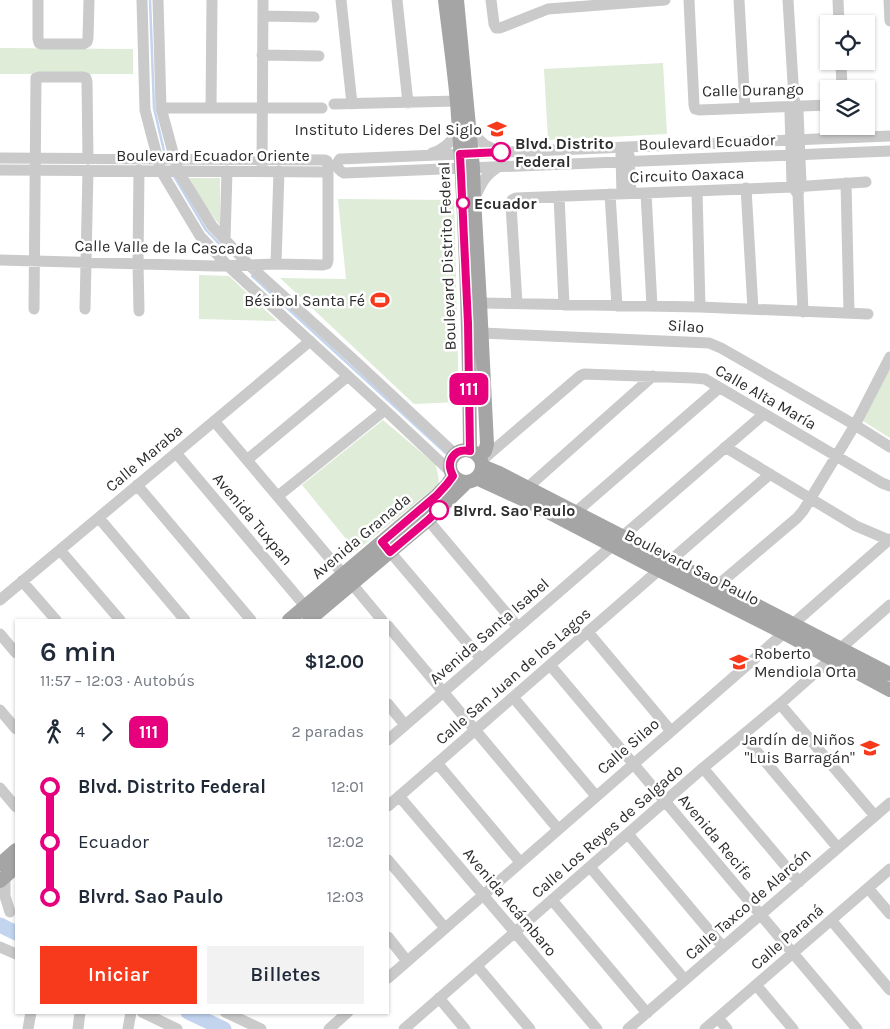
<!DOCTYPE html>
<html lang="es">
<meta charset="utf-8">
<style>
:root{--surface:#fff;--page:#f2f2f3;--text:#1f2937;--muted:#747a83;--accent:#f7391c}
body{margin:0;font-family:Karla,sans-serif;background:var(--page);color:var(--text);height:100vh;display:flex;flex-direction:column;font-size:19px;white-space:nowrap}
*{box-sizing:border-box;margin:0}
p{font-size:16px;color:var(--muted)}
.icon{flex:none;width:28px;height:28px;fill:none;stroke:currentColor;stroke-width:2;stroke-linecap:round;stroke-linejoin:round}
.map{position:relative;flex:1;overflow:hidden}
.sheet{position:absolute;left:15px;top:619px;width:374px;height:395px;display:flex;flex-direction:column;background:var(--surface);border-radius:0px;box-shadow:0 1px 4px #0004}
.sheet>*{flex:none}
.badge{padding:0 10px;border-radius:8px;font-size:18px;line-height:32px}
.tools{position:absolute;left:820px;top:15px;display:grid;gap:10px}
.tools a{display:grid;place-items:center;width:55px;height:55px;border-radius:0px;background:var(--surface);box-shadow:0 1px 4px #0004;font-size:25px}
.map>.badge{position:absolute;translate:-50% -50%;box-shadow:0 0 0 2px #fff}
.legs{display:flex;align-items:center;gap:8px;height:55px;padding:0 25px;font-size:16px}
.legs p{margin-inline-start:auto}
.head{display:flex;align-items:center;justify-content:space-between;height:85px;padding:0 25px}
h1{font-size:28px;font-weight:600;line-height:38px}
.button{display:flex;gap:10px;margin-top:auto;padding:10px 25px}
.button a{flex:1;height:58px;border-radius:0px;background:var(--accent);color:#fff;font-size:20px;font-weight:600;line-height:58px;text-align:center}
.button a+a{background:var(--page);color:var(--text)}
ul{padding:0 25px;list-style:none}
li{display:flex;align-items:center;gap:18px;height:55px;font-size:19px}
li i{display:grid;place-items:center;width:8px;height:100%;margin:0 6px;background:currentColor}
li i::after{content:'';width:12px;height:12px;margin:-6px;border:4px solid;border-radius:50%;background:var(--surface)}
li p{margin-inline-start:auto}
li:first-child i{background:linear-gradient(#0000 50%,currentColor 0)}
li:last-child i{background:linear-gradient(currentColor 50%,#0000 0)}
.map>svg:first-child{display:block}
.green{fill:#dfecd8}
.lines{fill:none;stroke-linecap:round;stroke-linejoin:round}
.stream{stroke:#c2d4ee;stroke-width:2.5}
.river{stroke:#c2d4ee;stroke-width:15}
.minor{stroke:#cacaca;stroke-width:11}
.major{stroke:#a5a5a5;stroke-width:14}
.line-1-casing{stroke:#fff;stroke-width:11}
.line-1{stroke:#e6007e;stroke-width:8}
.stop-1-dot{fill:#fff;stroke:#e6007e;stroke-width:2.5}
.labels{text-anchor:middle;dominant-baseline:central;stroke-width:5;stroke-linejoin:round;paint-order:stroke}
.street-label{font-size:16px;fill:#2d2d2d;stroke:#fff}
.poi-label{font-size:16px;fill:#2d2d2d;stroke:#fff;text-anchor:end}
.stop-label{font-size:16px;font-weight:bold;fill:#2d2d2d;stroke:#fff;text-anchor:start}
</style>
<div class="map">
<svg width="890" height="1029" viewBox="0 0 890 1029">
<rect width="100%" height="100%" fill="#fff"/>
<!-- green -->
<path class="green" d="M 0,48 L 133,49 L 133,74 L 0,74 Z
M 663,63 L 667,134 L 548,140 L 544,69 Z
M 189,178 L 220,178 L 220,226 L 201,200 Z
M 338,199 L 454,200 L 459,402 L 414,404 L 280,278 L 346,279 Z
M 199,275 L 229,276 L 277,321 L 199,319 Z
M 890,367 L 890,438 L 863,421 Z
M 383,420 L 435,464 L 438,474 L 439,484 L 356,551 L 302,485 Z"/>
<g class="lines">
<!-- stream -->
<path class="stream" d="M 150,0 L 154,108 L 164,151
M 174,176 L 206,230 L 227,252
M 252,276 L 449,456"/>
<!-- river -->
<path class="river" d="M 0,925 L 16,933
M 188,1012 L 224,1029"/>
<!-- minor -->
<path class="minor" d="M 38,0 L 38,39 L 39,43 L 42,44 L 83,44 L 87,42 L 88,38 L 89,0
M 142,0 L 145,110 L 161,171 L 200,236 L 228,266 L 385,410 L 451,472
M 158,0 L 161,108 L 178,171 L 212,226 L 249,265 L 353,359 L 455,454
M 341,0 L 352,104
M 397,0 L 408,103
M 491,0 L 494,24 L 496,28 L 500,28 L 548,9 L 665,0
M 689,0 L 694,105 L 695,109 L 699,110 L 829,105
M 739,0 L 745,108
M 788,0 L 794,99 L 798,111 L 801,183 L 798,194 L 803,312
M 838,0 L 839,24
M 889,0 L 890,21
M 263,16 L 314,17
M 262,55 L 319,56
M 841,61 L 842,89
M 793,101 L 790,112 L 792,184 L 793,187 L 797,193
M 334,104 L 457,101
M 161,108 L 322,108
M 211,108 L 212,0
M 471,132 L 485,145 L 497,151
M 890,136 L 340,159 C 335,165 338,170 344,173 L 890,151
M 432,153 C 445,149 453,141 459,128
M 621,154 L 622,194
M 629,155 L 631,193
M 0,158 L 325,160 L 327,161 L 328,163 L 328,260 L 327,264 L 323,265 L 276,264 L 215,266 L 0,260
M 262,167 L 263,0
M 0,170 L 328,172
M 846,183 L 849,313
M 746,188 L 753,309
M 697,191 L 700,307
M 646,193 L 652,306
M 610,194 L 617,306
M 559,196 L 564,305
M 475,197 C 482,183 484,176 498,167
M 225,240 L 227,171
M 276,264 L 279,171
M 480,303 L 700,307 L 868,314
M 517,303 L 511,205 L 512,200 L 516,198 L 793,187 L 866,182
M 34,309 L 36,78 L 39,77 L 83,77 L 86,78 L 87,82 L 88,159
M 85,309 L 88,170
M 139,311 L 138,263 L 139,170
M 482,333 L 709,343 L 721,348 L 855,425 L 890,447
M 214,421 L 343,574
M 725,447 L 856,526 L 889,540
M 176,453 L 305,606
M 247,460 L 348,376
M 481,461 L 580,376 L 584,374 L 694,378 L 705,379 L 882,483 L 890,486
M 137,485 L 251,620
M 528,487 L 653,376
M 278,496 L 385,410
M 576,512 L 719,388
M 99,518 L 185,620
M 428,520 L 518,627
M 623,536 L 764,414
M 386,547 L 481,659
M 60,550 L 120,620
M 670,561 L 770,474
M 22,581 L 56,620
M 352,584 L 382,620
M 718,585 L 797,518 L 803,511 L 855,425 L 890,357
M 0,600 L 310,341
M 388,626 L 558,829
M 588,632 L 671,731
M 0,634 L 16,653
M 841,648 L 890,605
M 550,665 L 857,1029
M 513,697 L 596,796
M 388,704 L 405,725
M 780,704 L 875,816
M 0,710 L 16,729
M 743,735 L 838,848
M 388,740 L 612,546
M 437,763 L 520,862
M 703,768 L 799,882
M 0,788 L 16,807
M 399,796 L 597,1029
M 388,806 L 659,570
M 628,834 L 723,947
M 388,860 L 445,928
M 590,867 L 685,980
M 5,877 L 5,896 L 10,912
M 868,888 L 890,914
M 552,900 L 647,1013
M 831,920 L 890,990
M 388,937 L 407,961
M 0,947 L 16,954
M 477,966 L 530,1029
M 388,978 L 784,633 L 793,624 L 890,539
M 756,985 L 793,1029
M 439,998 L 465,1029
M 142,1012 L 177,1029
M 225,1012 L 261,1029
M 718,1018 L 727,1029
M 28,1029 L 31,1012
M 78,1029 L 80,1012
M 128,1029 L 131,1012
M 329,1029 L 348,1012
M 404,1029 L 703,768 L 780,704 L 832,658
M 628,1029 L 890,803
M 705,1029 L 890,869"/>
<!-- major -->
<path class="major" d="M 445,0 C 449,34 454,68 457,102 C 466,218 469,334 470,451
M 457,0 L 473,168 L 474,198 L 480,303 L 487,444 L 485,451 L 478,456
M450 466a16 16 0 1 1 32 0a16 16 0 1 1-32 0Z
M 482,466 L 499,473 L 890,674
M 476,478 L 533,504 L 659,570 L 784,633 L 890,690
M 289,620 L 437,495 L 447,485 L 453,476
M 309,620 L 428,520 L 467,482
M 0,864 L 16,850
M 0,881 L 16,867"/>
</g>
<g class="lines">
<!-- line-1 casing -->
<g class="line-1-casing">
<path id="line-1" d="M 439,510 L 428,520 L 390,552 L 382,542 L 437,495 L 447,484 L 453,476 C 445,461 454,448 470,451 L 468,323 L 460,154 L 501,152"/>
</g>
<!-- line-1 -->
<use href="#line-1" class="line-1"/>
</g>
<!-- icons -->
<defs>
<g id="school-bare" transform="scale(1.5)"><path d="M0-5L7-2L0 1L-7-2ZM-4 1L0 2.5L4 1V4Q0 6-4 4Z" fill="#f7391c" stroke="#fff" stroke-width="2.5" paint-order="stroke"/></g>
<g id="stadium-bare" transform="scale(1.5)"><path d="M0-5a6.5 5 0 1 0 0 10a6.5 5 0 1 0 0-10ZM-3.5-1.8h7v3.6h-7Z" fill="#f7391c" stroke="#fff" stroke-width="2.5" paint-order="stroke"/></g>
</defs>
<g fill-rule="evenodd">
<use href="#school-bare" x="497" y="129"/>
<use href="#stadium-bare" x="380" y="300"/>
<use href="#school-bare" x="739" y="662"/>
<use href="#school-bare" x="870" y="748"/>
</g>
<!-- markers -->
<g class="stop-1-dot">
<circle cx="501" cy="152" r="9"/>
<circle cx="463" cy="203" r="6"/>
<circle cx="439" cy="510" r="9"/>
</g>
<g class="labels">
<!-- street labels -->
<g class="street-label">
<text transform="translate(753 90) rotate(-1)">Calle Durango</text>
<text transform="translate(707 142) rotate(-2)">Boulevard Ecuador</text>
<text x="213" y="155">Boulevard Ecuador Oriente</text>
<text transform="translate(687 175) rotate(-2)">Circuito Oaxaca</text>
<text transform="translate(164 247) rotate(1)">Calle Valle de la Cascada</text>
<text transform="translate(447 256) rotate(-92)">Boulevard Distrito Federal</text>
<text transform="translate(686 326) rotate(4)">Silao</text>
<text transform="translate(766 397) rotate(30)">Calle Alta María</text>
<text transform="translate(144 458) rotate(-40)">Calle Maraba</text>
<text transform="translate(253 519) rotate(50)">Avenida Tuxpan</text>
<text transform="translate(361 536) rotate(-40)">Avenida Granada</text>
<text transform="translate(692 567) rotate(27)">Boulevard Sao Paulo</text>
<text transform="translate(489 631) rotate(-41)">Avenida Santa Isabel</text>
<text transform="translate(513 676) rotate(-41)">Calle San Juan de los Lagos</text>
<text transform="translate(628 746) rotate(-41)">Calle Silao</text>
<text transform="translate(607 831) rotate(-41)">Calle Los Reyes de Salgado</text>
<text transform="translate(716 837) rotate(50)">Avenida Recife</text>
<text transform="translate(510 902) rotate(50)">Avenida Acámbaro</text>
<text transform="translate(748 904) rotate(-41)">Calle Taxco de Alarcón</text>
<text transform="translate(787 937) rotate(-41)">Calle Paraná</text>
</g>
<!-- poi labels -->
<g class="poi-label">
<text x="482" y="129">Instituto Lideres Del Siglo</text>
<text x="365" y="300">Bésibol Santa Fé</text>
<text x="754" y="653" text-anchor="start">Roberto<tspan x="754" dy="18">Mendiola Orta</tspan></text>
<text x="855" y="739">Jardín de Niños<tspan x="855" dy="18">"Luis Barragán"</tspan></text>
</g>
<!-- stop labels -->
<g class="stop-label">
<text x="515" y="143">Blvd. Distrito<tspan x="515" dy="18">Federal</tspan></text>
<text x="474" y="203">Ecuador</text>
<text x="453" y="510">Blvrd. Sao Paulo</text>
</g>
</g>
</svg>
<div class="tools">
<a><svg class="icon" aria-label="locate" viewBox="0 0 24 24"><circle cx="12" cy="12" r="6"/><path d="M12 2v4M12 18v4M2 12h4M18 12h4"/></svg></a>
<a><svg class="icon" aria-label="layers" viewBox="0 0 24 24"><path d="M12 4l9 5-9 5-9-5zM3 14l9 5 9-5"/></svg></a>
</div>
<b class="badge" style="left:469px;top:389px;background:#e6007e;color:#fff">111</b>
<section class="sheet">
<div class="head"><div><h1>6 min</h1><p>11:57 – 12:03 · Autobús</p></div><b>$12.00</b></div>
<div class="legs"><svg class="icon" aria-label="walk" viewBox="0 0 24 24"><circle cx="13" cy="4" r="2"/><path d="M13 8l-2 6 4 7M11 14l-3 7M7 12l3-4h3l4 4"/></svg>4<svg class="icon" aria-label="forward" viewBox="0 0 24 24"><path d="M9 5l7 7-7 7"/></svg><b class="badge" style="background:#e6007e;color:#fff">111</b><p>2 paradas</p></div>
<ul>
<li><i style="color:#e6007e"></i><b>Blvd. Distrito Federal</b><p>12:01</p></li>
<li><i style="color:#e6007e"></i><span>Ecuador</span><p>12:02</p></li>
<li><i style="color:#e6007e"></i><b>Blvrd. Sao Paulo</b><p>12:03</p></li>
</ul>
<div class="button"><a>Iniciar</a><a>Billetes</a></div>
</section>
</div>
